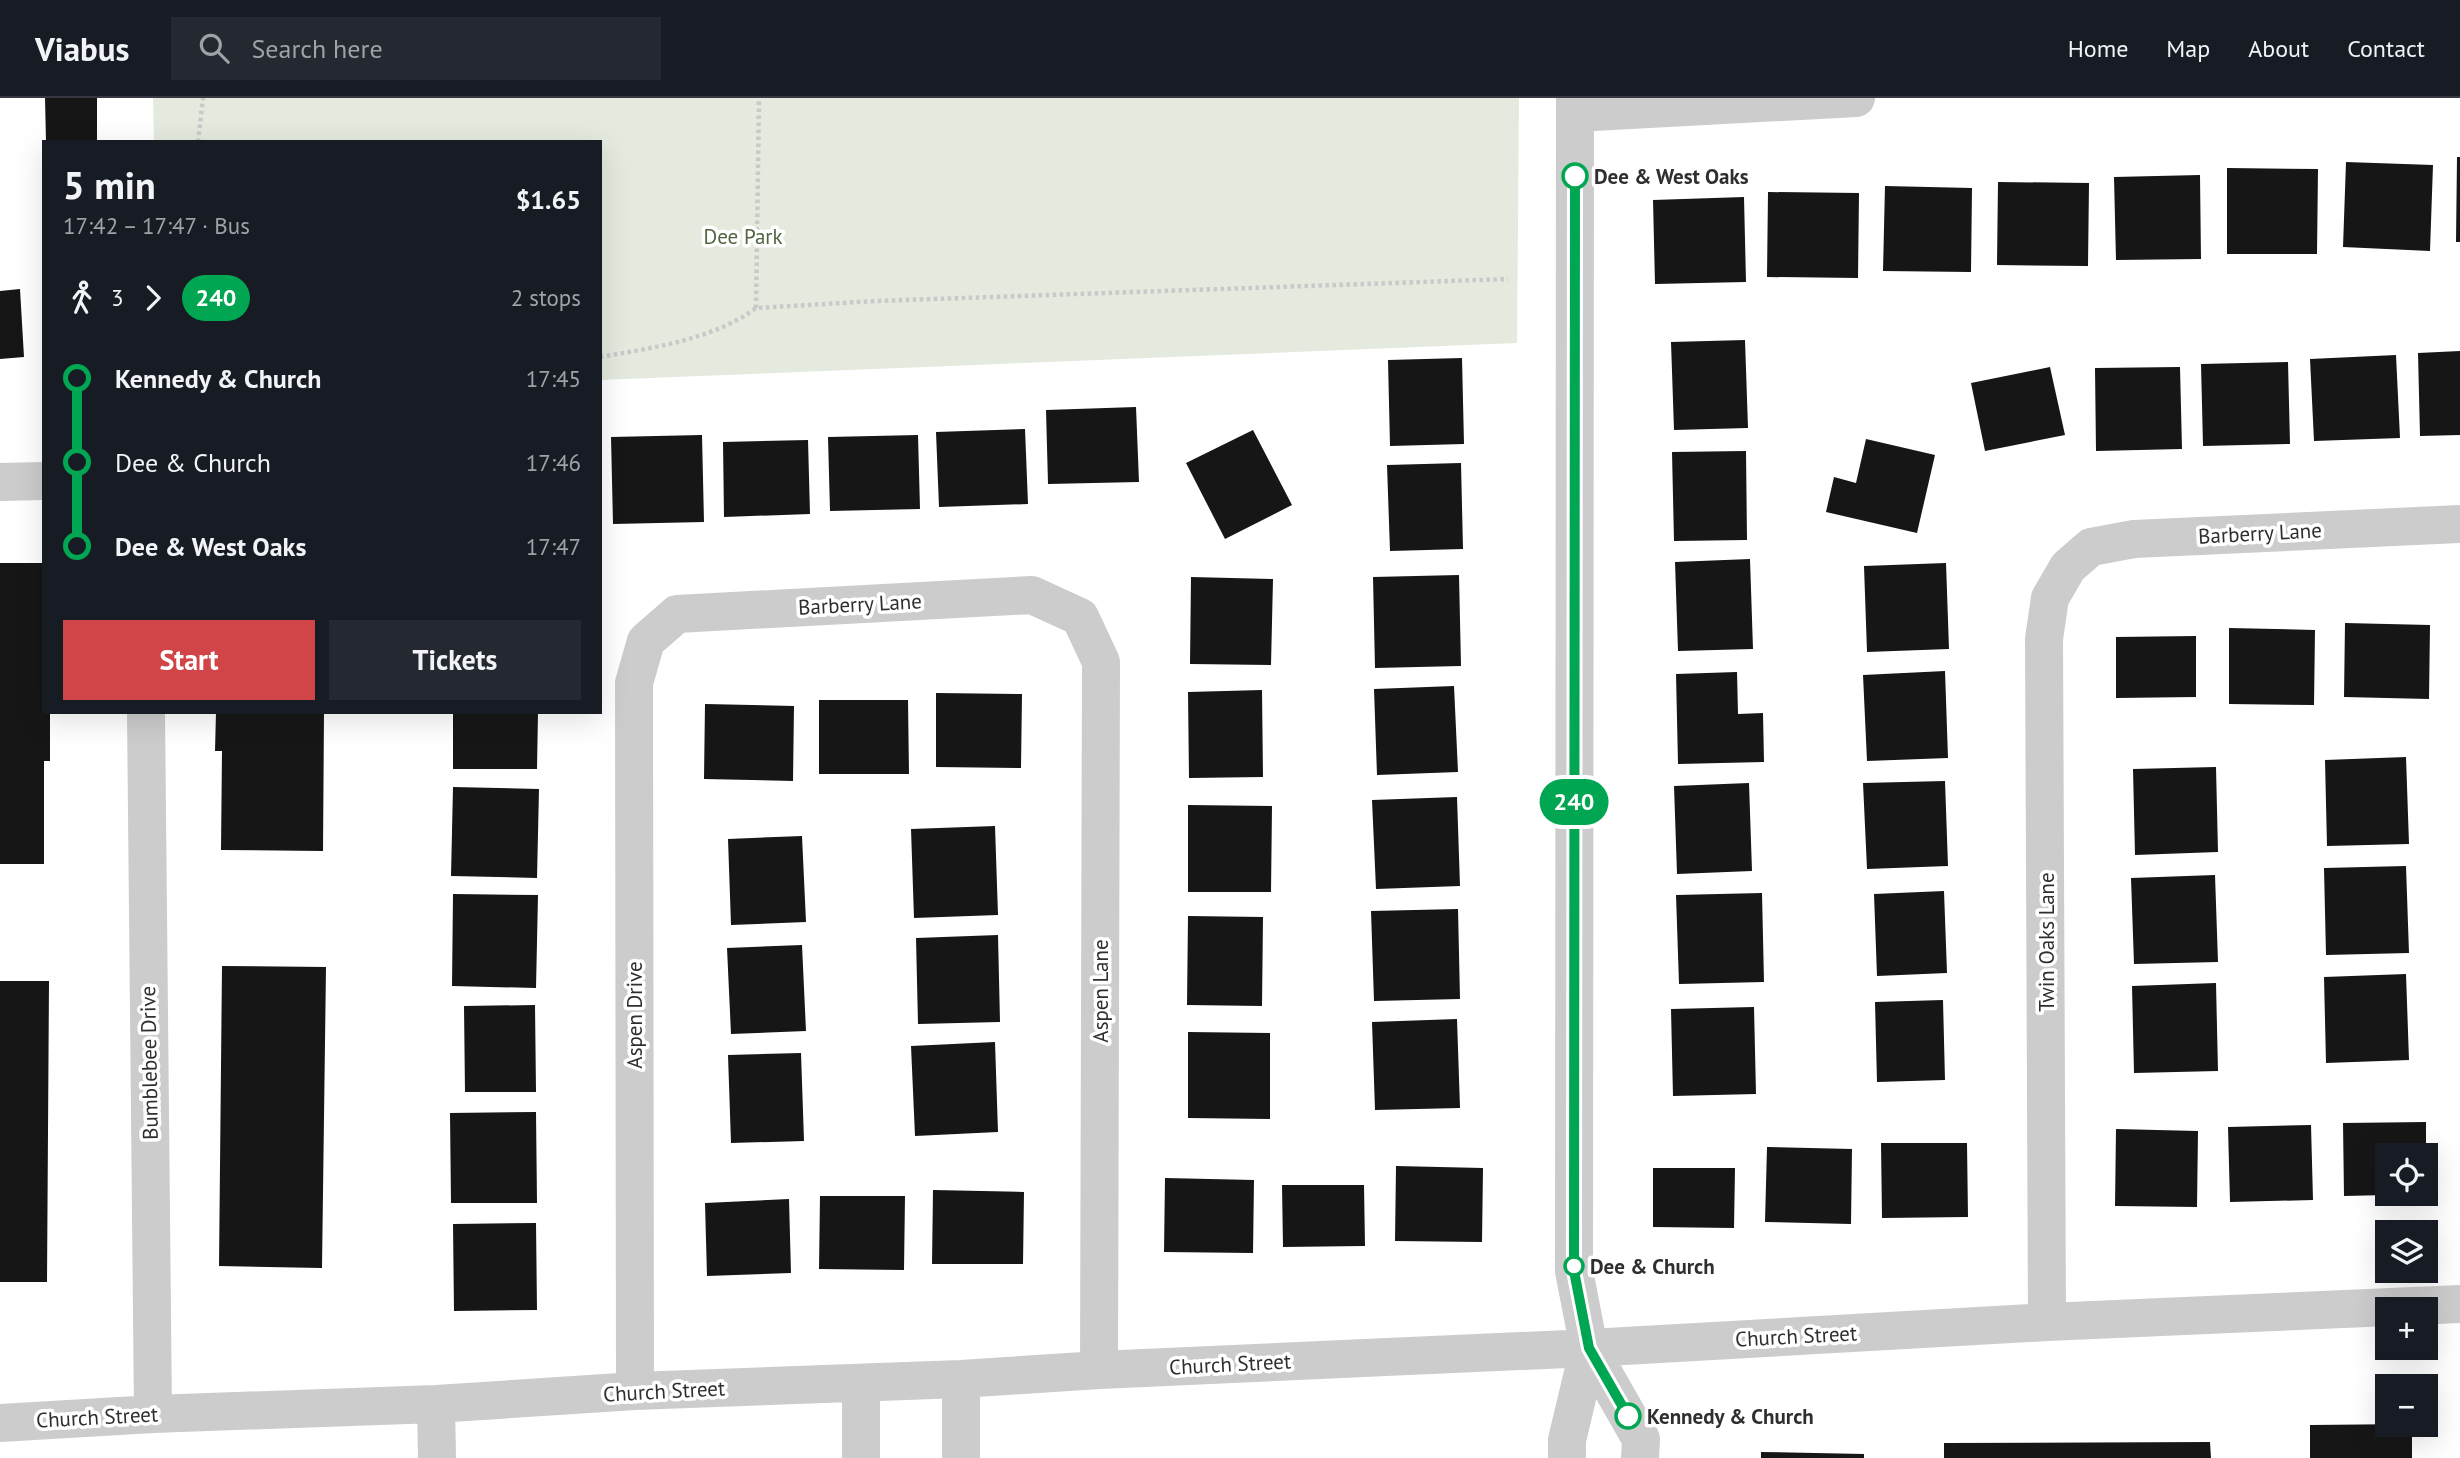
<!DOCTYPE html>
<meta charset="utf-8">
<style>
:root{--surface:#171b24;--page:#242831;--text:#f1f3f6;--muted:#9ea1a6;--line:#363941;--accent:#d14549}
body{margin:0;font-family:"PT Sans",sans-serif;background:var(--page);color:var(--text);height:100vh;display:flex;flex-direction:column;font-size:26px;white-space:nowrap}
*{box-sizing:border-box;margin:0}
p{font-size:23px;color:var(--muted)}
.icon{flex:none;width:38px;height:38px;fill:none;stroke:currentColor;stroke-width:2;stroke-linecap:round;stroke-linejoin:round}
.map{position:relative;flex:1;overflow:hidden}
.side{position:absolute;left:42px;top:42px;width:560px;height:574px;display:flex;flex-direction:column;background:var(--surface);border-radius:0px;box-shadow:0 7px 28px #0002}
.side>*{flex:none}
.badge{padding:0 14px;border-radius:23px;font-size:24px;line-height:46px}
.tools{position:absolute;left:2375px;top:1045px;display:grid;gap:14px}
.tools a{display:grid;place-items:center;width:63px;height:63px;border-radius:0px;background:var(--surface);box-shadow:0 7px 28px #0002;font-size:35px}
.map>.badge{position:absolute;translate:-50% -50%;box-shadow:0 0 0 4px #fff}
.legs{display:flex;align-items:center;gap:10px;height:77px;padding:0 21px;font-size:23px}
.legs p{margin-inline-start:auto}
.overview{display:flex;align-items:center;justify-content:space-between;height:119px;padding:0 21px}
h1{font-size:38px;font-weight:700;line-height:52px}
.primary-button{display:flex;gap:14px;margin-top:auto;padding:14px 21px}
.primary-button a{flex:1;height:80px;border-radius:0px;background:var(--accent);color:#fff;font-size:28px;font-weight:700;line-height:80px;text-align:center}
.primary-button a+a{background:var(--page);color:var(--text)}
ul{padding:0 21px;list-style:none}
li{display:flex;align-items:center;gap:24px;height:84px;font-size:26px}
li i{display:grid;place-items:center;width:10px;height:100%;margin:0 9px;background:currentColor}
li i::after{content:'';width:18px;height:18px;margin:-9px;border:5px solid;border-radius:50%;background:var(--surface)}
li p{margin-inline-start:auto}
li:first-child i{background:linear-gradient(#0000 50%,currentColor 0)}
li:last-child i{background:linear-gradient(currentColor 50%,#0000 0)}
header{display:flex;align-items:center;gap:42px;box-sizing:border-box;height:98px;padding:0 35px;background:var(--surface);border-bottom:2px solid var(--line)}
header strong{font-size:33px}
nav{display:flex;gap:38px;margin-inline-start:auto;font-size:24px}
.search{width:490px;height:63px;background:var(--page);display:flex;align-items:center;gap:18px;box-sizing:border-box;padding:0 24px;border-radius:0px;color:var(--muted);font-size:26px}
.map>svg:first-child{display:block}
.green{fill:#e4eade}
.building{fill:#161616}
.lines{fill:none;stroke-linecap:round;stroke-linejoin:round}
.path{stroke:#c9c9c9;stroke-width:4.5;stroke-dasharray:3.5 3.5;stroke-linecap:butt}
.minor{stroke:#ccc;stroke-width:38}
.line-1-casing{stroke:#fff;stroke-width:16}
.line-1{stroke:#00a651;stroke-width:10}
.stop-1-dot{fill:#fff;stroke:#00a651;stroke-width:3.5}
.labels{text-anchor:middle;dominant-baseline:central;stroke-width:7;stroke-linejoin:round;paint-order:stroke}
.stop-label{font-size:21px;font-weight:bold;fill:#2f2f2f;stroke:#fff;text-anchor:start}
.park-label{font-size:21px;fill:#506541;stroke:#fff}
.street-label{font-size:21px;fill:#2f2f2f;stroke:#fff}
</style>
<header>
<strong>Viabus</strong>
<div class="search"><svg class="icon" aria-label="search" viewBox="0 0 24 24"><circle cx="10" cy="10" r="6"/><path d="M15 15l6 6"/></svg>Search here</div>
<nav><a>Home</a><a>Map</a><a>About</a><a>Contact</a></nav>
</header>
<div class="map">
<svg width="2460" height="1360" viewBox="0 0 2460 1360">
<rect width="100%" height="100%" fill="#fff"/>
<!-- green -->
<path class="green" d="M 153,0 L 1519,0 L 1517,245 L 600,282 L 600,44 L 154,44 Z"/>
<!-- building -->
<path class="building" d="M 45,0 L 97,0 L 97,44 L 46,44 Z
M 2457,59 L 2460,59 L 2460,144 L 2456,144 Z
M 2346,64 L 2433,67 L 2430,153 L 2343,149 Z
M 2227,70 L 2318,71 L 2317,156 L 2227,156 Z
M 2200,77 L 2201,161 L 2116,162 L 2114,79 Z
M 1998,84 L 2089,85 L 2088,168 L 1997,167 Z
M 1885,88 L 1972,90 L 1971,174 L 1883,173 Z
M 1768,94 L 1859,95 L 1858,180 L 1767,179 Z
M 1744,99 L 1746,184 L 1655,186 L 1653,102 Z
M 20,191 L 24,259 L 0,261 L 0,193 Z
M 1745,242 L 1748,330 L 1674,332 L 1671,244 Z
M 2460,253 L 2460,337 L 2420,338 L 2418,255 Z
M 2396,257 L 2400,340 L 2314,343 L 2310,261 Z
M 1462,260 L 1464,346 L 1390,348 L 1388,262 Z
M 2288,264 L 2290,346 L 2203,348 L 2201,266 Z
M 2050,269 L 2065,337 L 1985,353 L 1971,285 Z
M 2180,269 L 2182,351 L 2096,353 L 2095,270 Z
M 1136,309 L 1139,384 L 1048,386 L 1046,312 Z
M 1025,331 L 1028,406 L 939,409 L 936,334 Z
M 1253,332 L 1292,407 L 1225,441 L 1186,365 Z
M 702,337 L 704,424 L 613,426 L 611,339 Z
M 918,337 L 920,411 L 830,413 L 828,339 Z
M 1866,341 L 1935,357 L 1917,435 L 1826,414 L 1834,379 L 1856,385 Z
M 808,342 L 810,416 L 724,419 L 723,344 Z
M 1746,353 L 1747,442 L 1674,443 L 1672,354 Z
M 1461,365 L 1463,451 L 1390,453 L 1387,367 Z
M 1750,461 L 1753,551 L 1678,553 L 1675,464 Z
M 0,465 L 44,465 L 44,614 L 50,614 L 50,663 L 44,663 L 44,766 L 0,766 Z
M 1946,465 L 1949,551 L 1867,554 L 1864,468 Z
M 1459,477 L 1461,568 L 1375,570 L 1373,479 Z
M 1191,479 L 1273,481 L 1271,567 L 1190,566 Z
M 2345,525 L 2430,527 L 2429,601 L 2344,599 Z
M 2229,530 L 2315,532 L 2314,607 L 2229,606 Z
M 2196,538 L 2196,599 L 2116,600 L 2116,539 Z
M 1945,573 L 1948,660 L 1867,663 L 1863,577 Z
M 1737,574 L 1738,616 L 1763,615 L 1764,664 L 1678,666 L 1676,576 Z
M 1454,588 L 1458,674 L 1377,677 L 1374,591 Z
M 1262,592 L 1263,679 L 1189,680 L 1188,594 Z
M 936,595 L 1022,596 L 1021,670 L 936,669 Z
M 819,602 L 908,602 L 909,676 L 819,676 Z
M 705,606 L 794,608 L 793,683 L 704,681 Z
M 216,614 L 324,614 L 323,753 L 221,752 L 222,653 L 215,653 Z
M 453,614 L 538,614 L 537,671 L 453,671 Z
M 2406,659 L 2409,746 L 2327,748 L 2325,662 Z
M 2216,669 L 2218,754 L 2135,757 L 2133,671 Z
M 1945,683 L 1948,768 L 1867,771 L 1863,685 Z
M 1749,685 L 1752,773 L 1677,776 L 1674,688 Z
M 453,689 L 539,691 L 537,780 L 451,778 Z
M 1457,699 L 1460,788 L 1376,791 L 1372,702 Z
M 1188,707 L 1272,708 L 1271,794 L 1188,794 Z
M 995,728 L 998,817 L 914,820 L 911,731 Z
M 802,738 L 806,824 L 731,827 L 728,741 Z
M 2406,768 L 2409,855 L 2326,857 L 2324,770 Z
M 2215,777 L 2218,864 L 2134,866 L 2131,780 Z
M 1944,793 L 1947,875 L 1877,878 L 1874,796 Z
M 1762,795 L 1764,884 L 1679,886 L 1676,797 Z
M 453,796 L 538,797 L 536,890 L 452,888 Z
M 1458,811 L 1460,901 L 1374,903 L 1371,813 Z
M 1188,818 L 1263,819 L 1262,908 L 1187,907 Z
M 998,837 L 1000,924 L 918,926 L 916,840 Z
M 802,847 L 806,933 L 731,936 L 727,850 Z
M 222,868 L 326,869 L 322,1170 L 219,1168 Z
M 2406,876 L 2409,962 L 2326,965 L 2324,879 Z
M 0,883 L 49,883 L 47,1184 L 0,1184 Z
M 2216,885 L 2218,973 L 2134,975 L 2132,888 Z
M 1943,902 L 1945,982 L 1877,984 L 1875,904 Z
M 535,907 L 536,994 L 465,994 L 464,908 Z
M 1754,909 L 1756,996 L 1673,998 L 1671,911 Z
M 1457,921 L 1460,1010 L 1375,1012 L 1372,924 Z
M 1188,934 L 1270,935 L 1270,1021 L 1188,1020 Z
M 995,944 L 998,1034 L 915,1038 L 911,948 Z
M 801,955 L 804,1043 L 731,1045 L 728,957 Z
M 536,1014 L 537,1105 L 451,1105 L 450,1015 Z
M 2426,1024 L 2426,1057 L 2387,1057 L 2387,1097 L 2344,1098 L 2343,1025 Z
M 2311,1027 L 2313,1102 L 2230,1104 L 2228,1029 Z
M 2116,1031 L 2198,1033 L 2197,1109 L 2115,1108 Z
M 1881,1045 L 1967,1045 L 1968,1119 L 1882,1120 Z
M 1767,1049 L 1852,1051 L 1851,1126 L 1765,1124 Z
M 1396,1068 L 1483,1070 L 1482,1144 L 1395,1143 Z
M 1653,1070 L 1735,1070 L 1734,1130 L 1653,1129 Z
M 1165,1080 L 1254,1082 L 1253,1155 L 1164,1154 Z
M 1282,1087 L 1364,1087 L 1365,1148 L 1283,1149 Z
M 933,1092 L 1024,1094 L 1023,1166 L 932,1166 Z
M 820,1098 L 905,1098 L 904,1172 L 819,1171 Z
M 789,1101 L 791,1175 L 707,1178 L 705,1105 Z
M 536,1125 L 537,1212 L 454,1213 L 453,1126 Z
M 2412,1326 L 2412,1360 L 2310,1360 L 2310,1327 Z
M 2210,1344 L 2211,1360 L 1944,1360 L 1944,1345 Z
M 1761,1354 L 1864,1356 L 1864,1360 L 1761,1360 Z"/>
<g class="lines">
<!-- path -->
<path class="path" d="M 198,44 L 203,0
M 756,210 L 759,0
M 600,259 C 651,250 713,242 756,210 L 876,203 L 1508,181"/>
<!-- minor -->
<path class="minor" d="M 1575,0 L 1574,1173 L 1589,1250 L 1641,1341 L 1640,1360
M 1575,15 L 1856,0
M 0,384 L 44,383
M 146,614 L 153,1316
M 2047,1224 L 2044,541 L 2050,500 L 2068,469 L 2091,449 L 2134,441 L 2460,426
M 961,1281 L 961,1360
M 861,1285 L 861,1360
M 635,1293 L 634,585 L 646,543 L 677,516 L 1032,497 L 1080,519 L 1101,564 L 1099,1272
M 436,1306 L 437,1360
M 0,1325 L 153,1316 L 436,1306 L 635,1293 L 961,1281 L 1099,1272 L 1589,1250 L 2047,1224 L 2460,1206
M 1567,1360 L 1567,1342 L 1589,1250"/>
</g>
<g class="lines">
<!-- line-1 casing -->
<g class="line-1-casing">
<path id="line-1" d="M 1575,78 L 1574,1173 L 1589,1250 L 1628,1318"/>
</g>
<!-- line-1 -->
<use href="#line-1" class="line-1"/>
</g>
<!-- markers -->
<g class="stop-1-dot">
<circle cx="1575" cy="78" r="12"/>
<circle cx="1574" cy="1168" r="9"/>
<circle cx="1628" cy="1318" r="12"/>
</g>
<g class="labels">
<!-- stop labels -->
<g class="stop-label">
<text x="1594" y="78">Dee &amp; West Oaks</text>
<text x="1590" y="1168">Dee &amp; Church</text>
<text x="1647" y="1318">Kennedy &amp; Church</text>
</g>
<!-- park labels -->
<g class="park-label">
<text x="743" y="138">Dee Park</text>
</g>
<!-- street labels -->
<g class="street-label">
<text transform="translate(2260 435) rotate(-3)">Barberry Lane</text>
<text transform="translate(860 506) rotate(-3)">Barberry Lane</text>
<text transform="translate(2046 844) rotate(-90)">Twin Oaks Lane</text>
<text transform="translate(1100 893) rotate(-90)">Aspen Lane</text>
<text transform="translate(634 917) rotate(-90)">Aspen Drive</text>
<text transform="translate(149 965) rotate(-91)">Bumblebee Drive</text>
<text transform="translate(1796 1238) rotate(-3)">Church Street</text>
<text transform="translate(1230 1266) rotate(-3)">Church Street</text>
<text transform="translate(664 1293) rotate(-3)">Church Street</text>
<text transform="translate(97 1319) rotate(-3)">Church Street</text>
</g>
</g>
</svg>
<div class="tools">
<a><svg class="icon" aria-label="locate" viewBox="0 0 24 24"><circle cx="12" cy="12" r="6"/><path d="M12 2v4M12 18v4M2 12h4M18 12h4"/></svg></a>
<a><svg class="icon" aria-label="layers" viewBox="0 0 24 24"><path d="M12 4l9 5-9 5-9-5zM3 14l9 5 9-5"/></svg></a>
<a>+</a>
<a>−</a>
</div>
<b class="badge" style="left:1574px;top:704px;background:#00a651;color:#fff">240</b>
<section class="side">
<div class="overview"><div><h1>5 min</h1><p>17:42 – 17:47 · Bus</p></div><b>$1.65</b></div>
<div class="legs"><svg class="icon" aria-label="walk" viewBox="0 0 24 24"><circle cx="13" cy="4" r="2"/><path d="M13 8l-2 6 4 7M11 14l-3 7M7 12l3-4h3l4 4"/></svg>3<svg class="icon" aria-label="forward" viewBox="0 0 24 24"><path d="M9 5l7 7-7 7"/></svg><b class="badge" style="background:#00a651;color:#fff">240</b><p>2 stops</p></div>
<ul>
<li><i style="color:#00a651"></i><b>Kennedy &amp; Church</b><p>17:45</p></li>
<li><i style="color:#00a651"></i><span>Dee &amp; Church</span><p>17:46</p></li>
<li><i style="color:#00a651"></i><b>Dee &amp; West Oaks</b><p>17:47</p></li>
</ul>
<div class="primary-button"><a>Start</a><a>Tickets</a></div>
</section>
</div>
